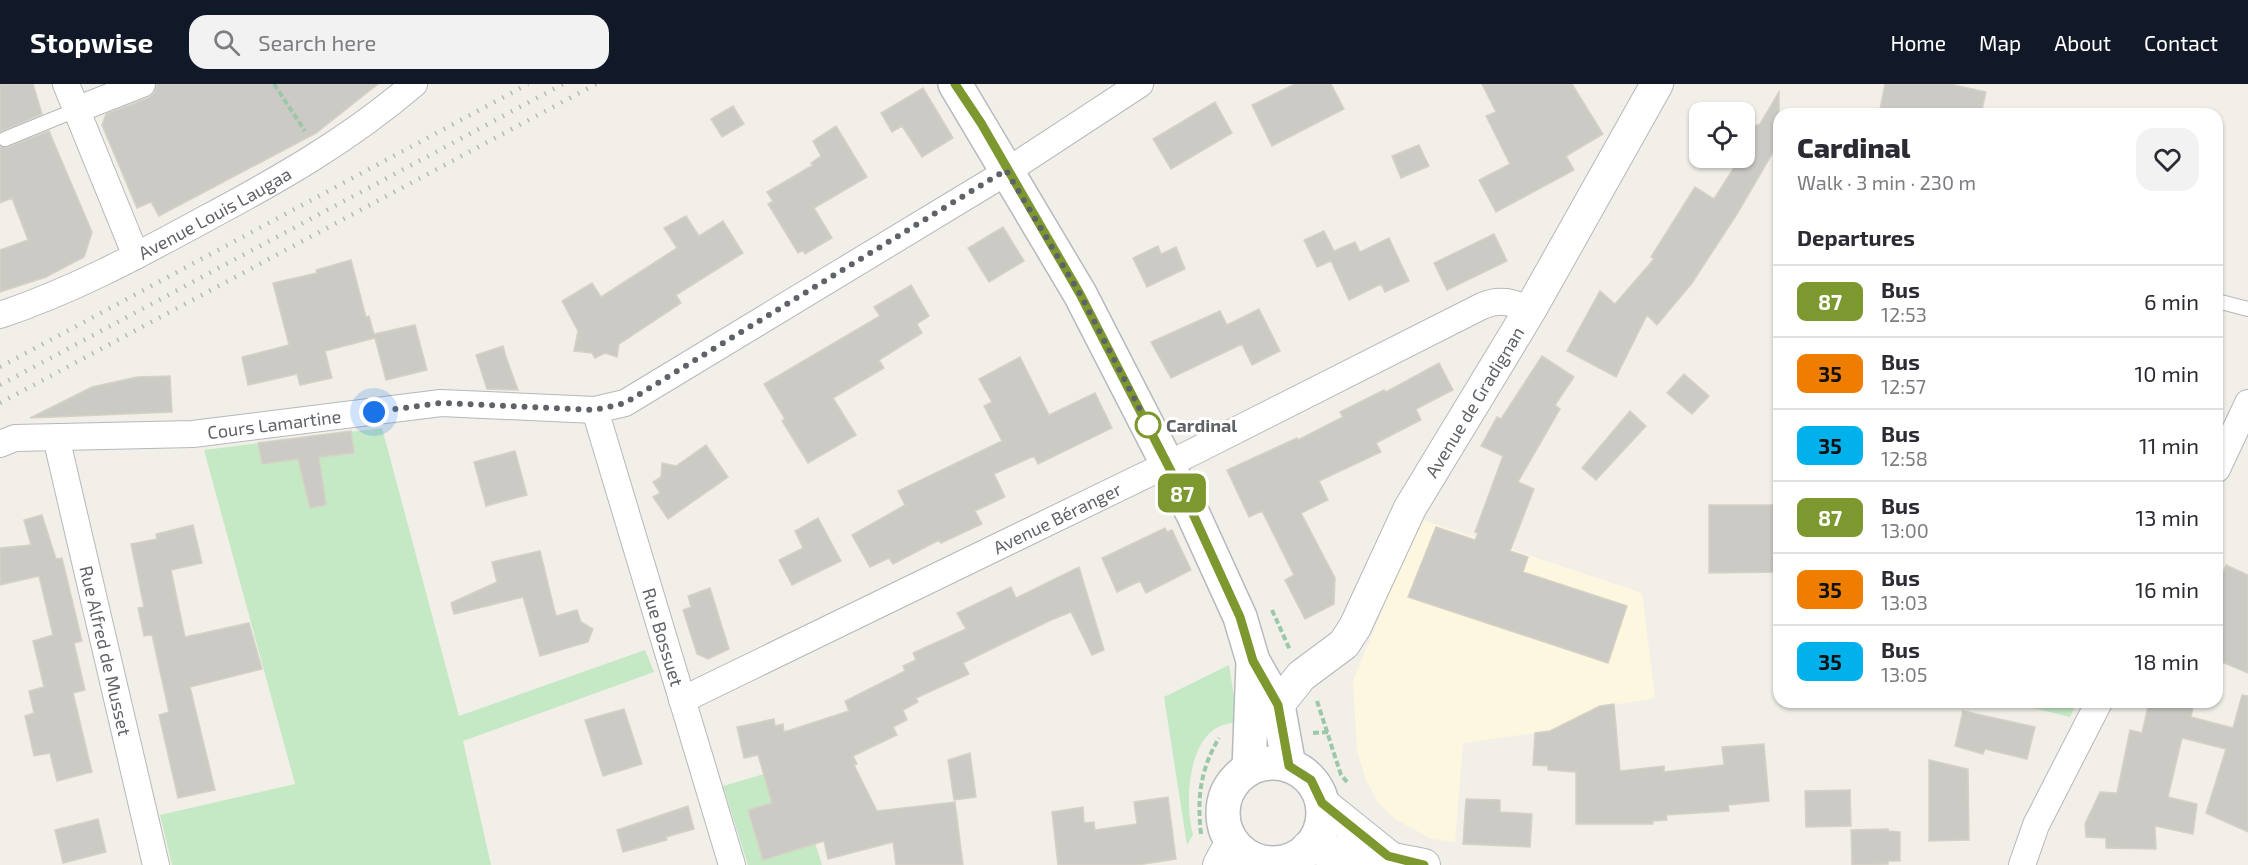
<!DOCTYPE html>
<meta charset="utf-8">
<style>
:root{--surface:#fff;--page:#f2f2f3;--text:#2b2b33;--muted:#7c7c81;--line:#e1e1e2;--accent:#111827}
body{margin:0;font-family:"Exo 2",sans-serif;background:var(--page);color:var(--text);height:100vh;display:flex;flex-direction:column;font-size:22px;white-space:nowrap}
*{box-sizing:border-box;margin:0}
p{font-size:20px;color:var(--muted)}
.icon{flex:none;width:33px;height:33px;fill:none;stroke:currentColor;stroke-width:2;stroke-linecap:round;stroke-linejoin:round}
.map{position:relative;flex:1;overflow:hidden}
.side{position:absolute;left:1773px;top:24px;width:450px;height:600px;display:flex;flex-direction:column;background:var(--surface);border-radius:18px;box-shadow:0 2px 4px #0004}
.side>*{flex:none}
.badge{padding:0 12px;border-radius:9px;font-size:21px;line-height:39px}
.fabs{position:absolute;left:1689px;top:18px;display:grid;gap:12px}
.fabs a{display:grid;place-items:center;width:66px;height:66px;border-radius:12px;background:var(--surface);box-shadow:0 2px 4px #0004;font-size:30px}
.you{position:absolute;width:30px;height:30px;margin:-15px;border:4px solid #fff;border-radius:50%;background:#1a73e8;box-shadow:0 0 0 9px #1a73e833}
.map>.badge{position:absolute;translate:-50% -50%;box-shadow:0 0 0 3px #fff}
h2{padding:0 24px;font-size:22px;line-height:54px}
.round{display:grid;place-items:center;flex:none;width:63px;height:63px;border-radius:18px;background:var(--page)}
.headline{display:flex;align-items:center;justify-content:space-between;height:102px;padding:0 24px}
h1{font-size:28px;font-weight:800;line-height:45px}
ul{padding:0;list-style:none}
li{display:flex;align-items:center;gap:18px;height:72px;padding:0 24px;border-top:2px solid var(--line)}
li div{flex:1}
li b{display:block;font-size:22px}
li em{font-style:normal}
li .badge{min-width:66px;font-weight:700;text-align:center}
header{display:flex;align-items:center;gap:36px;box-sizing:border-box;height:84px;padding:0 30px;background:var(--accent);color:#fff}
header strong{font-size:28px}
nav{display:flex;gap:33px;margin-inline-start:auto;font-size:21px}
.search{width:420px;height:54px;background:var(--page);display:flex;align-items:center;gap:15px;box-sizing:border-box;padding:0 21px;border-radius:18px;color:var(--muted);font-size:22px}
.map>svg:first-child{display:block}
.commercial{fill:#fef7e0}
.green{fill:#c5e8c5}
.building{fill:#cccac5;stroke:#d6d1c6;stroke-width:1.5}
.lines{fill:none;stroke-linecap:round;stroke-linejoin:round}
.service-casing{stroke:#b5b8bc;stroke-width:16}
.minor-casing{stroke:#b5b8bc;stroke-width:28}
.tertiary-casing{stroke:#b5b8bc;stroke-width:34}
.secondary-casing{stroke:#b6babf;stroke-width:36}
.path{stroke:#9cc7a9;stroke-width:4;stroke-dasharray:6 3;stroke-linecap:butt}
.service{stroke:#fff;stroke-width:14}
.minor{stroke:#fff;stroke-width:26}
.tertiary{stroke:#fff;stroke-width:32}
.secondary{stroke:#fff;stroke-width:33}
.rail{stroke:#b6b7b8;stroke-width:4.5;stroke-dasharray:1.5 8;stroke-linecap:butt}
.line-casing{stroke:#fff;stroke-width:14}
.line{stroke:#7c982e;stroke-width:9}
.walk{stroke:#5f6368;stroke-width:6;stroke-dasharray:0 10.8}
.stop-dot{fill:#fff;stroke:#7c982e;stroke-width:3}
.labels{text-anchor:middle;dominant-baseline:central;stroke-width:6;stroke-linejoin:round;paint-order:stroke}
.street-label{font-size:18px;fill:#5f6368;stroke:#fff}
.stop-label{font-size:18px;font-weight:bold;fill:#5f6368;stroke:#fff;text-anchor:start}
</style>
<header>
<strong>Stopwise</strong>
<div class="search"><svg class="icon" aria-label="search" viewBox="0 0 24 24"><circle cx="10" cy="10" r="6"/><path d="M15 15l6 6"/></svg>Search here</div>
<nav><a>Home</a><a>Map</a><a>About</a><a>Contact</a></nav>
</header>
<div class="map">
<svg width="2248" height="781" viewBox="0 0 2248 781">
<rect width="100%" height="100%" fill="#f1efe8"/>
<!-- commercial -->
<path class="commercial" d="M 1420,435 L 1642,509 L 1655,614 L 1599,623 L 1550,647 L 1463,659 L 1455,758 L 1432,755 L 1395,735 L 1378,718 L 1366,696 L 1357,666 L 1353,597 Z"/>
<!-- green -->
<path class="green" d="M 382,344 L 459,632 L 645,566 L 654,588 L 463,657 L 491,781 L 172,781 L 160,731 L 295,700 L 204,366 Z
M 1229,581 L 1234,613 L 1234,639 C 1187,641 1184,717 1193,751 L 1187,761 L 1164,613 Z
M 2010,618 L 2077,618 L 2070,633 Z
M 791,682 L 822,781 L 748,781 L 723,702 Z"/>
<!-- building -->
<path class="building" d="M 0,0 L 33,0 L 42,30 L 0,48 Z
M 157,0 L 378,0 L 316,49 L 159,132 L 151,118 L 137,124 L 102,41 L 106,30 L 148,14 L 154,9 Z
M 1295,0 L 1331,0 L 1344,25 L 1272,62 L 1252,21 Z
M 1482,0 L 1572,0 L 1603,50 L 1566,72 L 1574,86 L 1496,128 L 1479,96 L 1510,80 L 1486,32 L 1496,28 Z
M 1885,0 L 1950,0 L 1986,8 L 1981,30 L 1879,30 Z
M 923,4 L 953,54 L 922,73 L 902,42 L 892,48 L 881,29 Z
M 1779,8 L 1779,58 L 1737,130 L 1692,199 L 1657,241 L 1647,231 L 1616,293 L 1567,267 L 1600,207 L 1615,220 L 1654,175 L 1651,173 L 1695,103 L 1714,115 L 1740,74 L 1744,74 L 1745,45 L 1760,40 Z
M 1215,18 L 1232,49 L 1171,85 L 1153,55 Z
M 733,22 L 744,40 L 722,53 L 711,35 Z
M 836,42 L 867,93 L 814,124 L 832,154 L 805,170 L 803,166 L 798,169 L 768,120 L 773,117 L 767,108 L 813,81 L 811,79 L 821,72 L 813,57 Z
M 49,47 L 92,148 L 88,161 L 84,173 L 46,193 L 0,208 L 0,166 L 28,156 L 12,114 L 0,119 L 0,62 L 8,63 Z
M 1419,61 L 1429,82 L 1401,94 L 1392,72 Z
M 686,132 L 699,152 L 723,137 L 743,169 L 676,211 L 681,219 L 619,260 L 617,273 L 605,269 L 595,274 L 592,269 L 574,267 L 578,247 L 562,217 L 592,199 L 601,213 L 677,164 L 664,144 Z
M 1003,143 L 1024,177 L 989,198 L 968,164 Z
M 1324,147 L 1334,167 L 1355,158 L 1360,168 L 1389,154 L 1409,197 L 1385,208 L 1381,200 L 1349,216 L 1331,177 L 1317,183 L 1304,156 Z
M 1494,150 L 1507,177 L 1447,206 L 1434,179 Z
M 1158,162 L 1161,170 L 1176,163 L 1185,185 L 1147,203 L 1133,174 Z
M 351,176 L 366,233 L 369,232 L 374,250 L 415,241 L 427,286 L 386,296 L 375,254 L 325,267 L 332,294 L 300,301 L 297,290 L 248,301 L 242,273 L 289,261 L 273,199 L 317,189 L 316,186 Z
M 911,201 L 929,232 L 917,240 L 922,249 L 879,276 L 884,284 L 833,314 L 856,351 L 808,379 L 782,337 L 785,335 L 764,300 L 880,232 L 874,223 Z
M 1259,225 L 1280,267 L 1252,281 L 1242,260 L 1171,294 L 1151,258 L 1220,227 L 1227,241 Z
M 503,262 L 506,273 L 518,306 L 487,305 L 476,271 Z
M 1542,272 L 1574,293 L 1555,321 L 1560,325 L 1518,398 L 1534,405 L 1510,467 L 1528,473 L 1523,488 L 1627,522 L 1608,579 L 1408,513 L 1436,443 L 1475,456 L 1478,449 L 1475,448 L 1503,372 L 1481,362 L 1497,333 L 1501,335 Z
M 1020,273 L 1049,331 L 1095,309 L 1112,344 L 1038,380 L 1034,372 L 994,390 L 1005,413 L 975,427 L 982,440 L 941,459 L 939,456 L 893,480 L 889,474 L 870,483 L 852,451 L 905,421 L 898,407 L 1002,357 L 984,322 L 992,318 L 979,295 Z
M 1439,279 L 1453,306 L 1416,325 L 1421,336 L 1376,359 L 1381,368 L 1319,397 L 1328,416 L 1301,429 L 1335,494 L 1334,520 L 1305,535 L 1285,496 L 1294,491 L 1262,427 L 1249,433 L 1227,386 L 1297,354 L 1298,356 L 1343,333 L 1340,328 L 1384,306 L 1386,308 Z
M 1684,290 L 1709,312 L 1692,330 L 1667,309 Z
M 170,292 L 172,328 L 30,334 L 92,303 L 137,293 Z
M 1630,327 L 1646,342 L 1596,396 L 1582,384 Z
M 351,347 L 354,369 L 319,373 L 326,421 L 310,424 L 298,375 L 262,380 L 258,359 Z
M 706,361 L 728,393 L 668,435 L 653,413 L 660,409 L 653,398 L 661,393 L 662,379 L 676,382 Z
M 515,367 L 527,411 L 486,422 L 474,378 Z
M 1709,421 L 1779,421 L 1779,488 L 1709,489 Z
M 42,431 L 56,475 L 62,474 L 82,557 L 74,559 L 85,606 L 73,609 L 92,688 L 57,697 L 50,669 L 34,672 L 25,632 L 34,629 L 29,607 L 44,603 L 33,557 L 53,551 L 39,492 L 0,501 L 0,464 L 31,461 L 24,436 Z
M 818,434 L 841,477 L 792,501 L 779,476 L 803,464 L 795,447 Z
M 193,441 L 202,479 L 171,486 L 185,553 L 249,539 L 262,585 L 190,603 L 215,706 L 178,714 L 159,631 L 169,628 L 152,551 L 144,552 L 138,524 L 144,523 L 131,460 L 157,455 L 156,450 Z
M 1165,444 L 1167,448 L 1172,446 L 1191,486 L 1146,509 L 1140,497 L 1117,508 L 1102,474 Z
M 540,467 L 556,532 L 577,526 L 581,538 L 593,545 L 588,558 L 540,572 L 523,513 L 454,530 L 451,519 L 497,498 L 492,478 Z
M 2226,481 L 2248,491 L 2248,589 L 2217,576 L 2217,504 Z
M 1079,483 L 1104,566 L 1092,571 L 1071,528 L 1051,536 L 963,579 L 969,590 L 916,614 L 918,618 L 903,626 L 907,636 L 893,643 L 897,651 L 853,672 L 857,680 L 854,681 L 877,727 L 955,718 L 963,781 L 896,781 L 893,758 L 828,775 L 824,757 L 763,776 L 748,726 L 772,719 L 758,671 L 744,674 L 737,643 L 774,635 L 775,642 L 783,640 L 784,648 L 849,627 L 845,617 L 905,587 L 903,582 L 916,576 L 913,569 L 966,545 L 957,529 L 1011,503 L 1016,514 Z
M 710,504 L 729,565 L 708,575 L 697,570 L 683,526 L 691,523 L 688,512 Z
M 2242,611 L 2248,612 L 2248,748 L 2206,729 L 2226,665 L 2182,654 L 2168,713 L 2197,720 L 2193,750 L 2155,742 L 2156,765 L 2106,764 L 2106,754 L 2086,753 L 2085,740 L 2100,708 L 2117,709 L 2130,646 L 2142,649 L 2149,618 L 2194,618 L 2191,633 L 2233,644 Z
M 1614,620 L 1620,687 L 1664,682 L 1664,688 L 1724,681 L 1722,663 L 1764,660 L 1769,717 L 1728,721 L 1729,727 L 1666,731 L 1667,736 L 1653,737 L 1653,740 L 1576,740 L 1576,688 L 1548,686 L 1548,682 L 1533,681 L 1535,649 L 1550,647 L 1600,622 Z
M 624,625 L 642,680 L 603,692 L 585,636 Z
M 1963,627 L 2035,643 L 2027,675 L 1985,665 L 1983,670 L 1955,662 Z
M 970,669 L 976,713 L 954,716 L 948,676 Z
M 1929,676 L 1968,685 L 1969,756 L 1929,757 Z
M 1850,706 L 1851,742 L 1806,743 L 1805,707 Z
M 1168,713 L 1176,775 L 1137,781 L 1058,781 L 1052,728 L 1083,723 L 1084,739 L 1094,738 L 1095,746 L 1137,740 L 1134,718 Z
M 1466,715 L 1500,716 L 1500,728 L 1532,730 L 1530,763 L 1463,760 Z
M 688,722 L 694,745 L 666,753 L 667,756 L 623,768 L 617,746 Z
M 98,735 L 106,768 L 63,779 L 55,746 Z
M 1888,745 L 1888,747 L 1900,748 L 1900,777 L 1888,777 L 1888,780 L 1852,781 L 1851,746 Z"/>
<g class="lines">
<!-- service casing -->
<g class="service-casing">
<path id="service" d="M 5,55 L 76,26
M 2217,217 L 2248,225"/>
</g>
<!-- minor casing -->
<g class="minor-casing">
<g id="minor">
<path d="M 66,0 L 136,172"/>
<path d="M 76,26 L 142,0"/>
<path id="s1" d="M 0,231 C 72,207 137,172 203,136 C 278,96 349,56 414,0"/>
<path id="s2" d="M 595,326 L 732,781"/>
<path id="s3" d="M 59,353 L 59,366 L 156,781"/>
<path id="s4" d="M 0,360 L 15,354 L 193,350 L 441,319 L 595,326 L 625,319 L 995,95 L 1140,0"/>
<path d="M 2217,385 L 2248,319"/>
<path id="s5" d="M 682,616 L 1195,367 L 1482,222 C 1500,214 1512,218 1530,226"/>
<path d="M 2022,781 L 2036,741 L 2099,618"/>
</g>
</g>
<!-- tertiary casing -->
<g class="tertiary-casing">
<g id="tertiary">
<path id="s6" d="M 1278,621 L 1301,592 L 1344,560 L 1355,543 L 1410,424 L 1530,226 L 1657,0"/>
<path d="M 1322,719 L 1388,772"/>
<path d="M 1308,763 C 1347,771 1385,772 1424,781"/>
<path d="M 1219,781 L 1232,757"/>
<path d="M 1247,781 L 1252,774"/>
</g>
</g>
<!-- secondary casing -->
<g class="secondary-casing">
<path id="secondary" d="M 955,0 L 1080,210 L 1193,430 L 1240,533 L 1253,577 L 1278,621 L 1289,682
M1223 729a50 50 0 1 1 100 0a50 50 0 1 1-100 0Z
M 1249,685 L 1253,579"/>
</g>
<!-- path -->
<path class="path" d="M 274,0 L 305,47
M 1272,526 L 1290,566
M 1317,617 L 1341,691 L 1348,699
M 1313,649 L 1328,648
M 1201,750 C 1197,714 1200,686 1219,654"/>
<!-- service -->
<use href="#service" class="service"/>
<!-- minor -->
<use href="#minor" class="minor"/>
<!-- tertiary -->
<use href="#tertiary" class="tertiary"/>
<!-- secondary -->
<use href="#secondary" class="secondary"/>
<!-- rail -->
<path class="rail" d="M 0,283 L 528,0
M 0,301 L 563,0
M 0,319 L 596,0"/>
</g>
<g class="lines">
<!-- line casing -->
<g class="line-casing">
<path id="line" d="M 955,0 L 981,39 L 1080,210 L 1193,430 L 1240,533 L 1253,577 L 1278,621 L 1289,682 L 1311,696 L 1322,719 L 1388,772 L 1424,781"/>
</g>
<!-- line -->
<use href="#line" class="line"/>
<!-- walk -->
<path class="walk" d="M 374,328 L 441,319 L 595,326 L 625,319 L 1006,86 L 1080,210 L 1148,341"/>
</g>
<!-- markers -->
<circle class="stop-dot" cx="1148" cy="341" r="12"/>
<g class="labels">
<!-- street labels -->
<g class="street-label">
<text stroke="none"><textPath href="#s1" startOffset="238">Avenue Louis Laugaa</textPath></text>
<text stroke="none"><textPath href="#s6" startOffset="366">Avenue de Gradignan</textPath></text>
<text stroke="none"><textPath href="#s4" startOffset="276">Cours Lamartine</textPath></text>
<text stroke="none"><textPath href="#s5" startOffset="417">Avenue Béranger</textPath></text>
<text stroke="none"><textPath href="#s2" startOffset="237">Rue Bossuet</textPath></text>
<text stroke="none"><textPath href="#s3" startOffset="219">Rue Alfred de Musset</textPath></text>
</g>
<!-- stop labels -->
<g class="stop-label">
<text x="1166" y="341">Cardinal</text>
</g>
</g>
</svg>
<div class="fabs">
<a><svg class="icon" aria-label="locate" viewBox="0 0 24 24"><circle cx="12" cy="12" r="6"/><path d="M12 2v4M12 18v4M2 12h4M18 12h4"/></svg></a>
</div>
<div class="you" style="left:374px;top:328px"></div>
<b class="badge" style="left:1182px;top:409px;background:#7c982e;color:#fff">87</b>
<section class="side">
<div class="headline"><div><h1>Cardinal</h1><p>Walk · 3 min · 230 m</p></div><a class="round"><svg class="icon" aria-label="heart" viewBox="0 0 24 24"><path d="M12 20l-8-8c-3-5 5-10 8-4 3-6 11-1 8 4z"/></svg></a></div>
<h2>Departures</h2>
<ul>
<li><span class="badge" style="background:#7c982e;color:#fff">87</span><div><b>Bus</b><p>12:53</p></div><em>6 min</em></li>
<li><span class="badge" style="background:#ee7d00;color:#111">35</span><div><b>Bus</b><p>12:57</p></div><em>10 min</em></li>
<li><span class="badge" style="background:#00b1eb;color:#111">35</span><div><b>Bus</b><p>12:58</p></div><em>11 min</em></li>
<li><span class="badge" style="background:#7c982e;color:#fff">87</span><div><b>Bus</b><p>13:00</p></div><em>13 min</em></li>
<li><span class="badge" style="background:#ee7d00;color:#111">35</span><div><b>Bus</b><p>13:03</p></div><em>16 min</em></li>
<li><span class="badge" style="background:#00b1eb;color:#111">35</span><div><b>Bus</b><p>13:05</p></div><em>18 min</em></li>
</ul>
</section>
</div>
